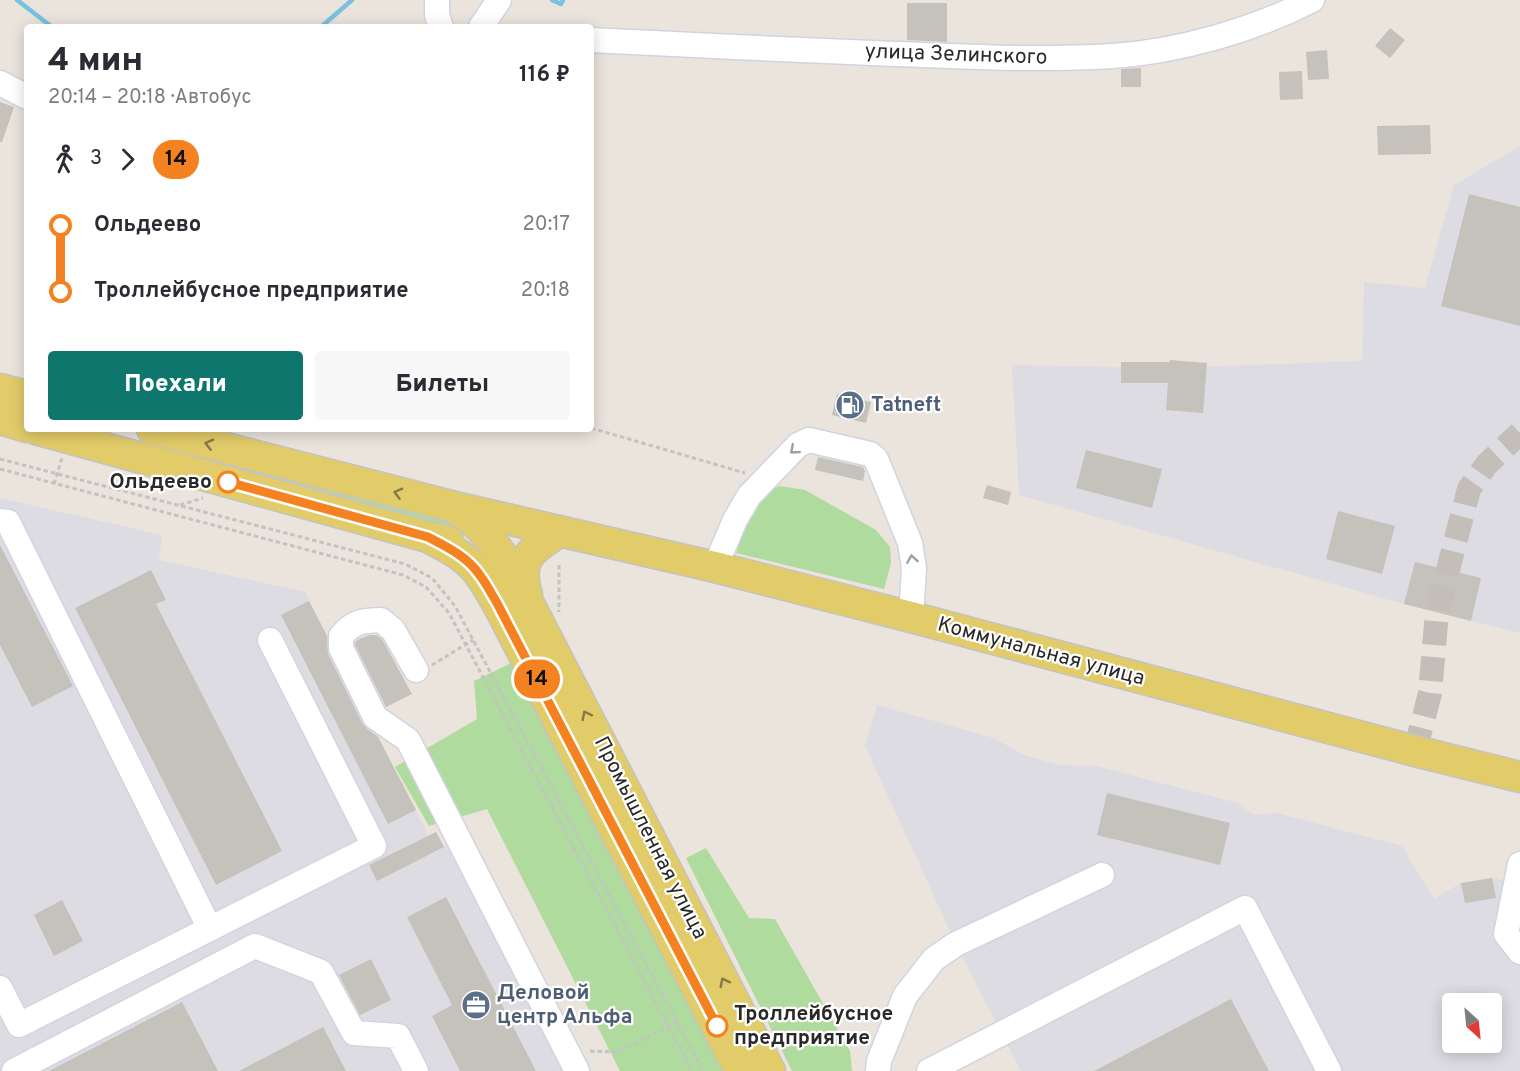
<!DOCTYPE html>
<html lang="ru">
<meta charset="utf-8">
<style>
:root{--surface:#fff;--page:#f7f7f7;--text:#2b2b33;--muted:#7c7c81;--accent:#0f766e}
body{margin:0;font-family:Overpass,sans-serif;background:var(--page);color:var(--text);height:100vh;display:flex;flex-direction:column;font-size:22px;white-space:nowrap}
*{box-sizing:border-box;margin:0}
p{font-size:20px;color:var(--muted)}
.icon{flex:none;width:33px;height:33px;fill:none;stroke:currentColor;stroke-width:2;stroke-linecap:round;stroke-linejoin:round}
.map{position:relative;flex:1;overflow:hidden}
.drawer{position:absolute;left:24px;top:24px;width:570px;height:408px;display:flex;flex-direction:column;background:var(--surface);border-radius:6px;box-shadow:0 3px 15px #0003}
.drawer>*{flex:none}
.badge{padding:0 12px;border-radius:20px;font-size:21px;line-height:39px}
.needle{width:39px;rotate:153deg}
.buttons{position:absolute;left:1442px;top:993px;display:grid;gap:12px}
.buttons a{display:grid;place-items:center;width:60px;height:60px;border-radius:6px;background:var(--surface);box-shadow:0 3px 15px #0003;font-size:30px}
.map>.badge{position:absolute;translate:-50% -50%;box-shadow:0 0 0 3px #fff}
.legs{display:flex;align-items:center;gap:9px;height:66px;padding:0 24px;font-size:20px}
.legs p{margin-inline-start:auto}
.overview{display:flex;align-items:center;justify-content:space-between;height:102px;padding:0 24px}
h1{font-size:33px;font-weight:800;line-height:45px}
.cta{display:flex;gap:12px;margin-top:auto;padding:12px 24px}
.cta a{flex:1;height:69px;border-radius:6px;background:var(--accent);color:#fff;font-size:24px;font-weight:800;line-height:69px;text-align:center}
.cta a+a{background:var(--page);color:var(--text)}
ul{padding:0 24px;list-style:none}
li{display:flex;align-items:center;gap:21px;height:66px;font-size:22px}
li i{display:grid;place-items:center;width:9px;height:100%;margin:0 8px;background:currentColor}
li i::after{content:'';width:15px;height:15px;margin:-8px;border:4px solid;border-radius:50%;background:var(--surface)}
li p{margin-inline-start:auto}
li:first-child i{background:linear-gradient(#0000 50%,currentColor 0)}
li:last-child i{background:linear-gradient(currentColor 50%,#0000 0)}
.map>svg:first-child{display:block}
.industrial{fill:#dedce3;fill-rule:evenodd}
.green{fill:#b0db9e}
.lines{fill:none;stroke-linecap:round;stroke-linejoin:round}
.stream{stroke:#79c1e2;stroke-width:4.5}
.building{fill:#c5c1bb}
.minor-tunnel{stroke:#c3bfb8;stroke-width:24;stroke-dasharray:24 12;stroke-linecap:butt}
.minor-casing{stroke:#d1d4e0;stroke-width:27}
.major-casing{stroke:#c3c3c3;stroke-width:33}
.path{stroke:#c3c3c3;stroke-width:3;stroke-dasharray:4.5 3;stroke-linecap:butt}
.minor{stroke:#fff;stroke-width:24}
.major{stroke:#e2cb69;stroke-width:30}
.oneway{stroke:#867a49}
.oneway2{stroke:#9f9f9f}
.line-1-casing{stroke:#fff;stroke-width:14}
.line-1{stroke:#f58220;stroke-width:9}
.stop-1-dot{fill:#fff;stroke:#f58220;stroke-width:3}
.labels{text-anchor:middle;dominant-baseline:central;stroke-width:4.5;stroke-linejoin:round;paint-order:stroke}
.street-label{font-size:21px;fill:#292929;stroke:#fff}
.service-label{font-size:21px;font-weight:bold;fill:#4e5e75;stroke:#fff;text-anchor:start}
.stop-label{font-size:21px;font-weight:bold;fill:#292929;stroke:#fff;text-anchor:end}
</style>
<div class="map">
<svg width="1520" height="1071" viewBox="0 0 1520 1071">
<rect width="100%" height="100%" fill="#eae4dc"/>
<!-- industrial -->
<path class="industrial" d="M 1520,146 L 1520,633 L 1404,604 L 1019,495 L 1012,365 L 1161,368 L 1362,361 L 1364,282 L 1425,288 L 1454,185 Z
M 0,498 L 162,535 L 159,560 L 305,592 L 428,835 L 436,832 L 444,847 L 452,843 L 567,1071 L 0,1071 Z
M 877,705 L 994,738 L 1024,755 L 1059,765 L 1096,766 L 1238,803 L 1254,815 L 1277,813 L 1402,846 L 1434,899 L 1461,883 L 1492,878 L 1520,883 L 1520,1071 L 1021,1071 L 956,944 L 865,746 ZM 1452,1004 L 1491,1004 L 1491,1042 L 1452,1042 Z"/>
<!-- green -->
<path class="green" d="M 149,442 L 452,521 L 449,530 L 146,451 Z
M 780,486 L 805,490 L 876,530 L 890,547 L 891,563 L 884,589 L 736,553 L 751,510 L 765,492 Z
M 515,661 L 724,1071 L 620,1071 L 487,809 L 429,826 L 395,767 L 477,719 L 474,681 Z
M 706,848 L 749,918 L 775,919 L 850,1051 L 852,1071 L 792,1071 L 686,858 Z"/>
<g class="lines">
<!-- stream -->
<path class="stream" d="M 17,0 L 52,27
M 552,0 L 561,4 L 563,0
M 321,27 L 352,0"/>
</g>
<!-- building -->
<path class="building" d="M 907,3 L 947,3 L 947,42 L 907,40 Z
M 1390,28 L 1405,40 L 1390,58 L 1375,46 Z
M 1327,50 L 1329,79 L 1308,80 L 1306,52 Z
M 1141,68 L 1141,87 L 1121,87 L 1121,69 Z
M 1302,71 L 1303,99 L 1280,100 L 1279,72 Z
M 0,102 L 14,107 L 2,142 L 0,142 Z
M 1430,125 L 1431,154 L 1378,155 L 1377,126 Z
M 1469,194 L 1520,207 L 1520,326 L 1441,306 Z
M 1170,360 L 1207,363 L 1203,413 L 1166,410 L 1168,383 L 1121,383 L 1121,362 L 1170,362 Z
M 837,394 L 871,402 L 866,423 L 832,415 Z
M 1086,450 L 1162,469 L 1152,508 L 1076,488 Z
M 818,457 L 863,467 L 865,471 L 863,481 L 815,470 Z
M 987,485 L 1011,492 L 1008,505 L 983,498 Z
M 1338,511 L 1395,526 L 1382,574 L 1326,559 Z
M 0,545 L 73,686 L 32,707 L 0,645 Z
M 1415,562 L 1481,578 L 1471,621 L 1404,604 Z
M 151,570 L 166,600 L 156,604 L 282,851 L 216,885 L 75,608 Z
M 309,601 L 327,636 L 328,654 L 362,723 L 367,729 L 378,737 L 416,810 L 388,824 L 281,615 Z
M 370,635 L 376,635 L 382,639 L 412,694 L 386,707 L 355,645 L 355,642 L 359,639 Z
M 1107,793 L 1230,823 L 1220,865 L 1097,835 Z
M 436,832 L 444,847 L 377,881 L 369,865 Z
M 1492,878 L 1496,898 L 1465,903 L 1461,883 Z
M 446,897 L 536,1071 L 460,1071 L 432,1016 L 452,1005 L 407,917 Z
M 62,900 L 83,941 L 54,956 L 34,915 Z
M 371,959 L 391,1000 L 360,1015 L 339,975 Z
M 1231,999 L 1269,1071 L 1094,1071 L 1180,1026 Z
M 182,1002 L 218,1071 L 49,1071 Z
M 323,1027 L 346,1071 L 239,1071 Z"/>
<g class="lines">
<!-- minor-tunnel -->
<path class="minor-tunnel" d="M 1415,751 L 1430,693 L 1437,612 L 1469,489 L 1487,464 L 1520,433"/>
<!-- minor casing -->
<g class="minor-casing">
<path id="minor" d="M 437,0 L 437,15 L 441,27
M 481,27 L 499,0
M 591,40 C 685,45 778,49 872,53 C 952,56 1032,61 1112,56 C 1177,52 1254,30 1312,0
M 0,83 L 27,97
M 0,521 L 8,522 L 210,929
M 715,567 L 735,520 L 749,496 L 798,445 L 809,440 L 870,454 L 876,459 L 910,543 L 914,568 L 911,617
M 416,670 L 393,630 L 381,620 C 362,621 354,621 341,636 L 341,648 L 375,717 L 408,740 L 577,1071
M 1520,864 L 1506,934 L 1520,952
M 0,988 L 19,1025 L 374,846 L 270,640
M 14,1071 L 255,946 L 321,972 L 354,1033 L 398,1036 L 416,1071
M 878,1071 L 879,1061 L 905,996 L 934,959 L 956,944 L 1102,875
M 929,1071 L 1245,908 L 1329,1071"/>
</g>
<!-- major casing -->
<g class="major-casing">
<path id="major" d="M 0,389 L 27,396
M 0,419 L 27,427
M 36,429 L 428,537 L 448,541
M 152,429 L 455,507 L 715,567 L 911,617 L 1415,751 L 1520,777
M 457,509 C 481,524 496,546 511,569 L 770,1071
M 428,537 C 447,547 466,556 479,574 C 486,583 491,593 497,603 L 740,1071
M 527,595 C 516,557 532,550 560,531"/>
</g>
<!-- path -->
<path class="path" d="M 591,428 L 745,473
M 0,459 L 405,564 L 432,578 L 455,606 L 703,1071
M 0,469 L 403,575 L 426,587 L 449,613 L 692,1071
M 54,484 L 62,458
M 180,505 L 203,498
M 559,565 L 559,612
M 432,665 L 473,640
M 590,1051 L 619,1052 L 677,1022"/>
<!-- minor -->
<use href="#minor" class="minor"/>
<!-- major -->
<use href="#major" class="major"/>
</g>
<!-- one-way arrows -->
<defs><path id="oneway-chevron" d="M-2-3.5L2.5 0L-2 3.5" fill="none" stroke-width="1.6" stroke-linecap="round" stroke-linejoin="round" transform="scale(1.5)"/></defs>
<g class="oneway">
<use href="#oneway-chevron" transform="translate(209 444) rotate(-166)"/>
<use href="#oneway-chevron" transform="translate(398 493) rotate(-166)"/>
<use href="#oneway-chevron" transform="translate(586 715) rotate(-117)"/>
<use href="#oneway-chevron" transform="translate(724 982) rotate(-117)"/>
</g>
<g class="oneway2">
<use href="#oneway-chevron" transform="translate(794 450) rotate(139)"/>
<use href="#oneway-chevron" transform="translate(912 559) rotate(-99)"/>
</g>
<g class="lines">
<!-- line-1 casing -->
<g class="line-1-casing">
<path id="line-1" d="M 228,482 L 428,537 C 447,547 466,556 479,574 C 486,583 491,593 497,603 L 717,1026"/>
</g>
<!-- line-1 -->
<use href="#line-1" class="line-1"/>
</g>
<!-- icons -->
<defs>
<g id="fuel-disc" transform="scale(1.5)"><circle r="9.5" fill="#5c6f8a" stroke="#fff"/><path d="M-5.5-6h7V0h2V4h1.3V-2.5L3-4.5l.8-.8L6-3V5H2.5V1h-1V6h-7ZM-4.2-4.7v3.2H.2V-4.7Z" fill="#fff"/></g>
<g id="office-disc" transform="scale(1.5)"><circle r="9.5" fill="#5c6f8a" stroke="#fff"/><path d="M-6-3h4V-5.5h4V-3h4V5H-6ZM-1-4.5V-3h2v-1.5ZM-6 0V1H6V0Z" fill="#fff"/></g>
</defs>
<g fill-rule="evenodd">
<use href="#fuel-disc" x="850" y="405"/>
<use href="#office-disc" x="476" y="1005"/>
</g>
<!-- markers -->
<g class="stop-1-dot">
<circle cx="228" cy="482" r="10"/>
<circle cx="717" cy="1026" r="10"/>
</g>
<g class="labels">
<!-- street labels -->
<g class="street-label">
<text transform="translate(956 55) rotate(2)">улица Зелинского</text>
<text transform="translate(1041 652) rotate(15)">Коммунальная улица</text>
<text transform="translate(650 838) rotate(63)">Промышленная улица</text>
</g>
<!-- service labels -->
<g class="service-label">
<text x="871" y="405">Tatneft</text>
<text x="497" y="993">Деловой<tspan x="497" dy="24">центр Альфа</tspan></text>
</g>
<!-- stop labels -->
<g class="stop-label">
<text x="212" y="482">Ольдеево</text>
<text x="734" y="1014" text-anchor="start">Троллейбусное<tspan x="734" dy="24">предприятие</tspan></text>
</g>
</g>
</svg>
<div class="buttons">
<a><svg class="needle" viewBox="-14 -14 28 28"><path d="M0-13l5 13h-10z" fill="#e53935"/><path d="M0 13l5-13h-10z" fill="#7c7c81"/></svg></a>
</div>
<b class="badge" style="left:537px;top:679px;background:#f58220;color:#111">14</b>
<section class="drawer">
<div class="overview"><div><h1>4 мин</h1><p>20:14 – 20:18 · Автобус</p></div><b>116 ₽</b></div>
<div class="legs"><svg class="icon" aria-label="walk" viewBox="0 0 24 24"><circle cx="13" cy="4" r="2"/><path d="M13 8l-2 6 4 7M11 14l-3 7M7 12l3-4h3l4 4"/></svg>3<svg class="icon" aria-label="forward" viewBox="0 0 24 24"><path d="M9 5l7 7-7 7"/></svg><b class="badge" style="background:#f58220;color:#111">14</b></div>
<ul>
<li><i style="color:#f58220"></i><b>Ольдеево</b><p>20:17</p></li>
<li><i style="color:#f58220"></i><b>Троллейбусное предприятие</b><p>20:18</p></li>
</ul>
<div class="cta"><a>Поехали</a><a>Билеты</a></div>
</section>
</div>
